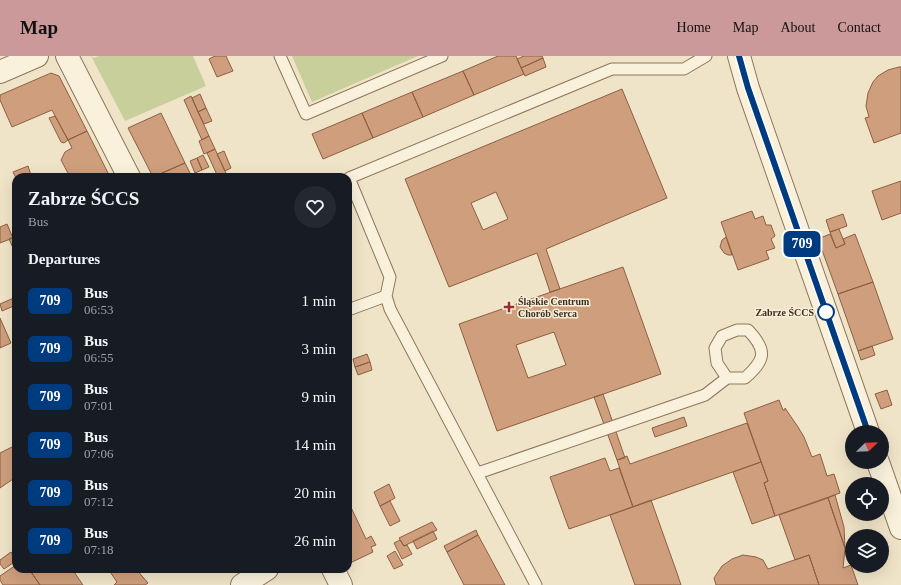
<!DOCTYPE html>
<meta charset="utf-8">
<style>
:root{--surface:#171b24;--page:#242831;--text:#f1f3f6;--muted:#9ea1a6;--accent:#cc999b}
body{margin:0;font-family:"Times New Roman",serif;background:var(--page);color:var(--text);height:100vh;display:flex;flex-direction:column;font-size:15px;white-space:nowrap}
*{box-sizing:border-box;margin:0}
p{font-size:13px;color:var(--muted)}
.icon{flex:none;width:22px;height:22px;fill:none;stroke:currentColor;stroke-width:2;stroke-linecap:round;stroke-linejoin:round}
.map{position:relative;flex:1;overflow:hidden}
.side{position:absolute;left:12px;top:117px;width:340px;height:400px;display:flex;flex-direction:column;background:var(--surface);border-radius:12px;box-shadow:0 4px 16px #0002}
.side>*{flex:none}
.badge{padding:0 8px;border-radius:6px;font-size:14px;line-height:26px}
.needle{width:26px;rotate:67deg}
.buttons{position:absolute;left:845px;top:369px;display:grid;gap:8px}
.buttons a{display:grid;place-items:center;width:44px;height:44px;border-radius:50%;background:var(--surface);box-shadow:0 4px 16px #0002;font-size:20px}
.map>.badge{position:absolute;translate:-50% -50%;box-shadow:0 0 0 2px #fff}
h2{padding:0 16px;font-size:15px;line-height:36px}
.round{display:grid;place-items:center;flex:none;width:42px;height:42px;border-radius:21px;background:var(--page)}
.headline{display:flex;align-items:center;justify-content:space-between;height:68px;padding:0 16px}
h1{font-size:19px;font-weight:600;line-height:30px}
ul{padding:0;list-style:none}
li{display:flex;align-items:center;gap:12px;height:48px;padding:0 16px}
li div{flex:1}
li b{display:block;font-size:15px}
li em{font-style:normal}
li .badge{min-width:44px;font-weight:700;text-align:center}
header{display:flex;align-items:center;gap:24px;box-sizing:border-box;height:56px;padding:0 20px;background:var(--accent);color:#111}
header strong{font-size:19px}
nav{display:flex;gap:22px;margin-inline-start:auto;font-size:14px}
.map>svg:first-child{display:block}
.green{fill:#c9cf9b}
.building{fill:#cf9f7d;stroke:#8d5f41;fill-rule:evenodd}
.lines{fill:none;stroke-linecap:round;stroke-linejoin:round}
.service-casing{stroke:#8d765c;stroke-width:13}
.minor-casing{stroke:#8d765c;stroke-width:24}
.service{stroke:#faf1dc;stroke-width:11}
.minor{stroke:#faf1dc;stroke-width:22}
.line-casing{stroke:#fff;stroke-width:9}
.line{stroke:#003b80;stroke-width:6}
.poi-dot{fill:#9e2a2b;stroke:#f7eed8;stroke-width:1.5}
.stop-dot{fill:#fff;stroke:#003b80;stroke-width:2}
.labels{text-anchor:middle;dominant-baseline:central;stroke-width:3;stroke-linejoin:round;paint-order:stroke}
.poi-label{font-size:10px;font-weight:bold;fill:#3d2e20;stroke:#f7eed8;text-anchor:start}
.stop-label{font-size:10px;font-weight:bold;fill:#3d2e20;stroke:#f7eed8;text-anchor:end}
</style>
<header>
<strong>Map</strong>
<nav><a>Home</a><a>Map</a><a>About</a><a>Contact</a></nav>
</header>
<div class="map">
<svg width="901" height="529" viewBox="0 0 901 529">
<rect width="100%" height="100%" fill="#f0e4c8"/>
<!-- green -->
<path class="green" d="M 91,0 L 94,2 L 99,0 L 193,0 L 206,30 L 125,65 Z
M 292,0 L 418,0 L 312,46 Z"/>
<!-- building -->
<path class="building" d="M 215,0 L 226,0 L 233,15 L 217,21 L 209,3 Z
M 498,0 L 516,0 L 524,18 L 474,39 L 463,15 Z
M 524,0 L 542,0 L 543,2 L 521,12 L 517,3 Z
M 543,2 L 546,11 L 525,20 L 521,12 Z
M 899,11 L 901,11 L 901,77 L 874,87 L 865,62 L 869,61 L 866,50 L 868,37 L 873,26 L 878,20 L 888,14 Z
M 463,15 L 474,39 L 423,61 L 412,36 Z
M 51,17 L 59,20 L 87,75 L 68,84 L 52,54 L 12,71 L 0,44 L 0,39 Z
M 622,33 L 667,142 L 546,193 L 560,233 L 550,236 L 537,197 L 449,231 L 405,123 ZM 496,136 L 508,163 L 483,174 L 471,147 Z
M 412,36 L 423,61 L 373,82 L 362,57 Z
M 200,38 L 206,52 L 198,56 L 192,42 Z
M 191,40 L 209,80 L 202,84 L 184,44 Z
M 206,52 L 212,65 L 204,68 L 198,56 Z
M 161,57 L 185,107 L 153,121 L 128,72 Z
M 362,57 L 373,82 L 323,103 L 312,78 Z
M 55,60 L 68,84 L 64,87 L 61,86 L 49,62 Z
M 87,75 L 110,121 L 70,121 L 61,104 L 65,96 L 72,92 L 68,84 Z
M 209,80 L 215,93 L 204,98 L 199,85 Z
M 215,93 L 224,113 L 228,121 L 218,121 L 207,97 Z
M 224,95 L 231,112 L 225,115 L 217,98 Z
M 203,99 L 209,111 L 202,114 L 197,102 Z
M 197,102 L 202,114 L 195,117 L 190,105 Z
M 185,107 L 192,121 L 153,121 Z
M 28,110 L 31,119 L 26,121 L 16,122 L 13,116 Z
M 901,125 L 901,157 L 882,164 L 872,135 Z
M 752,155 L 755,163 L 763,160 L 766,169 L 771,169 L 775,180 L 771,183 L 775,192 L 766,195 L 769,203 L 738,214 L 721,166 Z
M 843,158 L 847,170 L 830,176 L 826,164 Z
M 7,168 L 13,182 L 0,187 L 0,171 Z
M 839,173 L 845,188 L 836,192 L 830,176 Z
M 830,178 L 836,192 L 845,188 L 843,183 L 855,178 L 873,226 L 838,238 L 818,183 Z
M 16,180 L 16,193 L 14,194 L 9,183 Z
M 726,181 L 732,199 L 728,199 L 724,197 L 720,191 L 722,184 Z
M 623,211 L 661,318 L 497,375 L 459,268 ZM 554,276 L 566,309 L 528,322 L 516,289 Z
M 873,226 L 893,283 L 858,295 L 838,238 Z
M 16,241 L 16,249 L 2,255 L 0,248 Z
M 0,262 L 11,287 L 0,292 Z
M 872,290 L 875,299 L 861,304 L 858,295 Z
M 367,298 L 370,306 L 355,311 L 353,303 Z
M 370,306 L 372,314 L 358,319 L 355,311 Z
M 887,334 L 892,349 L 881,353 L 875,338 Z
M 603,338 L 625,402 L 617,404 L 594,341 Z
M 779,344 L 783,354 L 785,354 L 785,352 L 798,371 L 804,381 L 812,401 L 820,398 L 827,420 L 834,418 L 840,437 L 775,460 L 764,427 L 768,425 L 744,357 Z
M 684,361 L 687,370 L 655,381 L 652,372 Z
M 747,367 L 761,406 L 633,451 L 617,404 L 627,400 L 630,408 Z
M 16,389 L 16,421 L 0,432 L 0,397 Z
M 605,402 L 610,415 L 619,412 L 633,451 L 569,473 L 550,421 Z
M 761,406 L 768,425 L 764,427 L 775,460 L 752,468 L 733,416 Z
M 389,428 L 395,442 L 380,450 L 374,436 Z
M 835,439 L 844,471 L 845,492 L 828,442 Z
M 828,442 L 845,492 L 843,512 L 851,509 L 858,529 L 819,529 L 809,499 L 795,504 L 779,459 Z
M 651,444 L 677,517 L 681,529 L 635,529 L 610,459 Z
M 348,445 L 366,483 L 371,480 L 376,489 L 371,491 L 373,496 L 348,508 Z
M 390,445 L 400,465 L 390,470 L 380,450 Z
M 432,466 L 437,474 L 404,490 L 399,482 Z
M 476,474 L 478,479 L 447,496 L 444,490 Z
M 433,475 L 437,483 L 417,493 L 413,485 Z
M 478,479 L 505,529 L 464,529 L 447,496 Z
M 400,484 L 404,490 L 407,489 L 412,498 L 402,503 L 394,487 Z
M 395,495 L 403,509 L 394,513 L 387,500 Z
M 11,496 L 16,505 L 4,513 L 0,508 L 0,504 Z
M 743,499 L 756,501 L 763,504 L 768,513 L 809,499 L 819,529 L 716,529 L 714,522 L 722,510 L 732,503 Z
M 16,509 L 16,513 L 29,513 L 40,529 L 3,529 L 0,524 L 0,520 Z
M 29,513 L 72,513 L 83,529 L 40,529 Z
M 108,513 L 136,513 L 148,527 L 145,529 L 114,529 L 117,526 Z"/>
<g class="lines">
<!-- service casing -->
<g class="service-casing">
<path id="service" d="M 280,0 L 306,58 L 442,0
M 348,254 L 386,240
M 478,417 L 705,339 L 727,322 L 745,322 C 765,304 768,295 748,274 L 737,274 L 722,280 L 715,292 L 717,307 L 727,322
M 536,529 L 390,253 L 386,240 L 390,221 L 349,122 L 612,13 L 684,13 L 706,0"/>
</g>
<!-- minor casing -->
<g class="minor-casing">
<path id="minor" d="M 67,0 L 129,121
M 739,0 L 748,32 L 868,376
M 0,16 L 37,0
M 878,406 L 901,472
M 333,513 L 341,529
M 242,529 L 267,513"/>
</g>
<!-- service -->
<use href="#service" class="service"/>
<!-- minor -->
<use href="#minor" class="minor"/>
</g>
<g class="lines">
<!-- line casing -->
<g class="line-casing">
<path id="line" d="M 739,0 L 748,32 L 868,376"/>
</g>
<!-- line -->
<use href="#line" class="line"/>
</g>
<!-- markers -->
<path class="poi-dot" d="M507 245h4v4h4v4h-4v4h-4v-4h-4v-4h4z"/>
<circle class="stop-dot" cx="826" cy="256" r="8"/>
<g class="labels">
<!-- poi labels -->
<g class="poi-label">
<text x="518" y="245">Śląskie Centrum<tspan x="518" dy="12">Chorób Serca</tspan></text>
</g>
<!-- stop labels -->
<g class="stop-label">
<text x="814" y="256">Zabrze ŚCCS</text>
</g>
</g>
</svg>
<div class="buttons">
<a><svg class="needle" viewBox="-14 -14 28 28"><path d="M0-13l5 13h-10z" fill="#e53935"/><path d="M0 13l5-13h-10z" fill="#9ea1a6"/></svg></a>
<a><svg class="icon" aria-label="locate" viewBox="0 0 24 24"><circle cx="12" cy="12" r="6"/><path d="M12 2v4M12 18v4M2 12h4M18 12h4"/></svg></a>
<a><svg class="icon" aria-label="layers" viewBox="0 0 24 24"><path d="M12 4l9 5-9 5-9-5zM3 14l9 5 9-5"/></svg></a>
</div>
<b class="badge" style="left:802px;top:188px;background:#003b80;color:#fff">709</b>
<section class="side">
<div class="headline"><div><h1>Zabrze ŚCCS</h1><p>Bus</p></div><a class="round"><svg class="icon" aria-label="heart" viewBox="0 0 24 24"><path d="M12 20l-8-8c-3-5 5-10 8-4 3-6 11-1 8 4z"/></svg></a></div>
<h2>Departures</h2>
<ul>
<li><span class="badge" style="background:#003b80;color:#fff">709</span><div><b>Bus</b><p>06:53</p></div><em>1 min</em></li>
<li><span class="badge" style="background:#003b80;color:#fff">709</span><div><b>Bus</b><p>06:55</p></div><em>3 min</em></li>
<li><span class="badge" style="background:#003b80;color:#fff">709</span><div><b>Bus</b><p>07:01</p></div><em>9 min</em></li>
<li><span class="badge" style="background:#003b80;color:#fff">709</span><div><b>Bus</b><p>07:06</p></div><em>14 min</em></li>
<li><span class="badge" style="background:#003b80;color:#fff">709</span><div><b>Bus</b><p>07:12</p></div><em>20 min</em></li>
<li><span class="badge" style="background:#003b80;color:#fff">709</span><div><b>Bus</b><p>07:18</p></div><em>26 min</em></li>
</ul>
</section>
</div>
